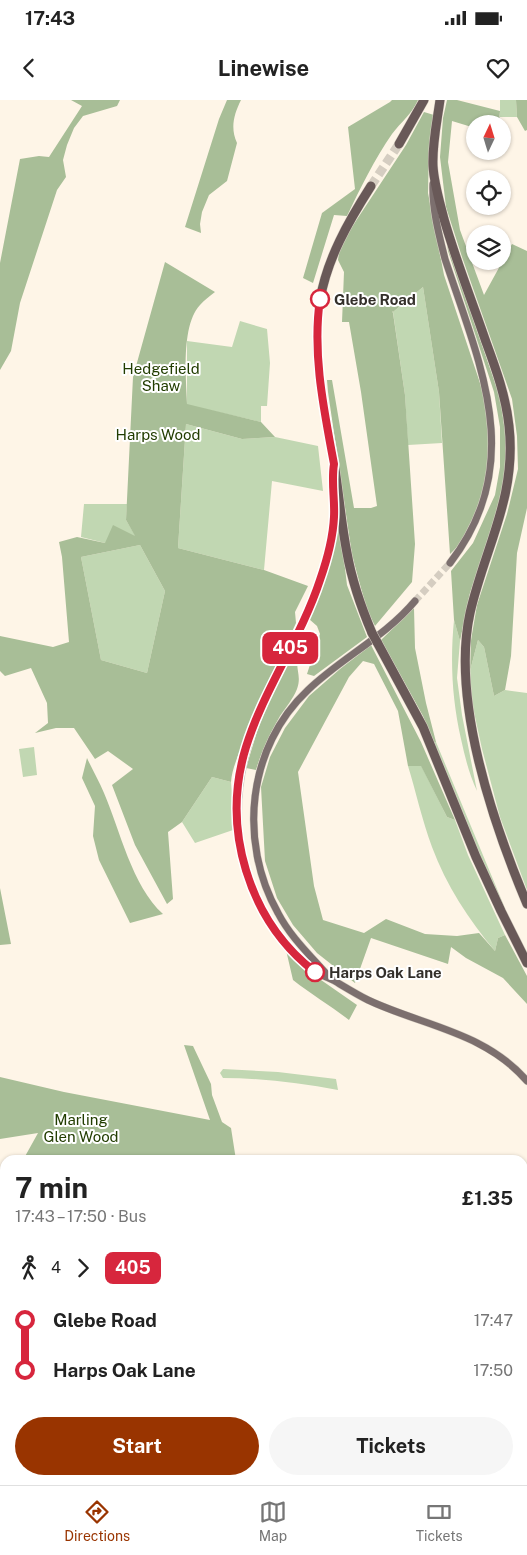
<!DOCTYPE html>
<meta charset="utf-8">
<style>
:root{--surface:#fff;--page:#f6f6f6;--text:#222;--muted:#767676;--line:#e0e0e0;--accent:#993400}
body{margin:0;font-family:"Public Sans",sans-serif;background:var(--page);color:var(--text);height:100vh;display:flex;flex-direction:column;font-size:19px;white-space:nowrap}
*{box-sizing:border-box;margin:0}
p{font-size:16px;color:var(--muted)}
.icon{flex:none;width:28px;height:28px;fill:none;stroke:currentColor;stroke-width:2;stroke-linecap:round;stroke-linejoin:round}
.map{position:relative;flex:1;overflow:hidden}
.details{position:absolute;left:0px;top:1055px;width:528px;height:330px;display:flex;flex-direction:column;background:var(--surface);border-radius:15px 15px 0 0;box-shadow:0 1px 4px #0004}
.details>*{flex:none}
.badge{padding:0 10px;border-radius:8px;font-size:18px;line-height:32px}
.needle{width:32px;rotate:4deg}
.controls{position:absolute;left:466px;top:15px;display:grid;gap:10px}
.controls a{display:grid;place-items:center;width:45px;height:45px;border-radius:50%;background:var(--surface);box-shadow:0 1px 4px #0004;font-size:25px}
.map>.badge{position:absolute;translate:-50% -50%;box-shadow:0 0 0 2px #fff}
.legs{display:flex;align-items:center;gap:8px;height:55px;padding:0 15px;font-size:16px}
.legs p{margin-inline-start:auto}
.overview{display:flex;align-items:center;justify-content:space-between;height:85px;padding:0 15px}
h1{font-size:28px;font-weight:700;line-height:38px}
.cta{display:flex;gap:10px;margin-top:auto;padding:10px 15px}
.cta a{flex:1;height:58px;border-radius:30px;background:var(--accent);color:#fff;font-size:20px;font-weight:700;line-height:58px;text-align:center}
.cta a+a{background:var(--page);color:var(--text)}
ul{padding:0 15px;list-style:none}
li{display:flex;align-items:center;gap:18px;height:50px;font-size:19px}
li i{display:grid;place-items:center;width:8px;height:100%;margin:0 6px;background:currentColor}
li i::after{content:'';width:12px;height:12px;margin:-6px;border:4px solid;border-radius:50%;background:var(--surface)}
li p{margin-inline-start:auto}
li:first-child i{background:linear-gradient(#0000 50%,currentColor 0)}
li:last-child i{background:linear-gradient(currentColor 50%,#0000 0)}
.status{display:flex;justify-content:space-between;align-items:center;height:35px;padding:0 25px;background:var(--surface);direction:ltr}
.status svg{height:14px;fill:currentColor}
header{display:flex;justify-content:space-between;align-items:center;height:65px;padding:0 15px;background:var(--surface);font-size:22px;font-weight:700}
.dock{display:flex;justify-content:space-around;align-items:center;height:70px;border-top:1px solid var(--line);background:var(--surface);font-size:14px;color:var(--muted)}
.dock a{display:grid;justify-items:center;gap:2px}
.dock .active{color:var(--accent)}
.map>svg:first-child{display:block}
.green{fill:#c1d7b2}
.forest{fill:#a8be97;fill-rule:evenodd}
.lines{fill:none;stroke-linecap:round;stroke-linejoin:round}
.primary-tunnel{stroke:#d5cdc1;stroke-width:7;stroke-dasharray:7 3.5;stroke-linecap:butt}
.highway-tunnel{stroke:#d5cdc1;stroke-width:9;stroke-dasharray:9 4.5;stroke-linecap:butt}
.primary-casing{stroke:#d9d1c5;stroke-width:8}
.highway-casing{stroke:#d9d1c5;stroke-width:10}
.primary{stroke:#7c6f6e;stroke-width:7}
.highway{stroke:#695958;stroke-width:9}
.highway-bridge-casing{stroke:#d9d1c5;stroke-width:10;stroke-linecap:butt}
.highway-bridge{stroke:#695958;stroke-width:9}
.line-1-casing{stroke:#fff;stroke-width:11}
.line-1{stroke:#d7263d;stroke-width:8}
.stop-1-dot{fill:#fff;stroke:#d7263d;stroke-width:2.5}
.labels{text-anchor:middle;dominant-baseline:central;stroke-width:4;stroke-linejoin:round;paint-order:stroke}
.stop-label{font-size:15px;font-weight:bold;fill:#332f2a;stroke:#fff;text-anchor:start}
.park-label{font-size:15px;fill:#223d01;stroke:#fff}
</style>
<div class="status"><b>17:43</b><svg viewBox="0 0 49 12"><path d="M0 12V9h3v3zM5 12V6h3v6zM10 12V3h3v9zM15 12V0h3v12zM26 1h20v11H26zM47 4h2v5h-2z"/></svg></div>
<header><svg class="icon" aria-label="back" viewBox="0 0 24 24"><path d="M15 5l-7 7 7 7"/></svg>Linewise<svg class="icon" aria-label="heart" viewBox="0 0 24 24"><path d="M12 20l-8-8c-3-5 5-10 8-4 3-6 11-1 8 4z"/></svg></header>
<div class="map">
<svg width="527" height="1385" viewBox="0 0 527 1385">
<rect width="100%" height="100%" fill="#fef5e7"/>
<!-- green -->
<path class="green" d="M 500,0 L 516,0 L 517,17 L 500,17 Z
M 423,187 L 439,292 L 442,343 L 408,345 L 405,295 L 393,212 Z
M 240,221 L 267,229 L 270,263 L 267,306 L 261,306 L 261,322 L 187,305 L 187,241 L 232,247 Z
M 186,324 L 242,339 L 275,337 L 318,346 L 323,391 L 272,381 L 264,470 L 178,448 Z
M 84,404 L 127,404 L 126,420 L 136,437 L 105,443 L 81,437 Z
M 140,445 L 165,491 L 147,573 L 101,560 L 81,457 Z
M 454,520 L 460,541 L 457,578 L 462,615 L 477,691 C 469,674 465,657 461,639 C 452,599 450,561 454,520 Z
M 478,540 L 484,547 L 494,596 L 505,590 L 527,593 L 527,790 L 500,717 L 482,649 L 472,603 L 470,571 Z
M 433,642 L 436,642 L 507,813 L 503,811 Z
M 34,647 L 37,675 L 23,677 L 19,649 Z
M 421,665 L 447,717 L 455,720 L 468,755 L 505,835 L 498,838 L 495,851 C 469,820 446,785 432,747 C 422,720 416,692 408,666 Z
M 212,677 L 231,682 L 234,726 L 233,730 L 195,743 L 182,722 Z
M 223,969 L 278,972 L 336,979 L 338,990 C 300,983 261,978 223,978 L 220,973 Z"/>
<!-- forest -->
<path class="forest" d="M 71,0 L 120,0 L 117,6 L 83,16 L 74,28 L 67,45 L 63,60 L 66,77 L 57,90 L 20,203 L 11,251 L 0,270 L 0,163 L 20,59 L 39,56 L 49,57 L 82,6 Z
M 227,0 L 241,0 C 234,14 230,28 237,43 L 227,81 L 209,95 L 202,112 L 200,124 L 201,133 L 185,127 L 219,19 Z
M 392,0 L 418,0 C 412,14 401,22 392,34 C 374,60 361,87 347,116 L 334,115 L 313,183 L 303,178 L 322,113 L 355,89 L 348,27 L 390,2 Z
M 447,0 L 457,0 L 500,11 L 499,24 L 475,24 L 475,28 L 452,21 L 448,62 L 460,130 L 484,195 L 512,144 L 527,151 L 527,408 L 517,453 L 511,556 L 505,590 L 494,596 L 484,547 L 478,540 L 470,571 L 471,540 L 477,505 L 507,414 L 518,369 L 517,336 L 512,299 L 462,157 L 446,107 L 440,57 L 443,18 Z
M 516,0 L 527,0 L 527,30 L 525,31 L 517,17 Z
M 424,12 L 434,15 L 429,49 L 428,93 L 444,175 L 481,286 L 490,321 L 490,359 L 483,399 L 460,444 L 450,454 L 439,292 L 423,187 L 393,212 L 392,211 L 393,213 L 405,295 L 415,444 L 412,482 L 375,526 L 367,510 L 352,455 L 328,292 L 327,280 L 332,280 L 354,408 L 371,408 L 377,406 L 361,292 L 349,222 L 342,222 L 344,172 L 338,160 L 340,145 L 406,45 Z
M 447,144 L 500,297 L 506,338 L 505,377 L 493,426 L 470,493 L 460,541 L 454,520 L 451,471 L 473,443 L 495,395 L 500,367 L 500,327 L 494,292 L 448,151 Z
M 165,162 L 215,192 C 210,196 204,200 200,205 C 181,225 186,278 187,304 L 261,322 L 275,337 L 242,339 L 186,324 L 178,448 L 264,470 L 308,486 L 295,512 L 296,523 C 279,561 260,599 245,638 C 240,652 232,667 231,682 L 212,677 L 182,722 L 168,732 L 173,799 L 167,804 L 135,745 L 112,685 L 133,669 L 108,651 L 95,659 L 74,628 L 56,628 L 35,633 L 48,623 L 47,603 L 31,568 L 5,576 L 0,571 L 0,536 L 53,547 L 69,542 L 62,457 L 59,442 L 77,437 L 105,443 L 113,425 L 135,436 L 126,420 L 133,277 ZM 140,445 L 165,491 L 147,573 L 101,560 L 81,457 Z
M 339,418 L 347,485 L 367,537 L 314,576 L 307,574 L 320,534 L 317,526 L 309,519 C 324,486 334,455 339,418 Z
M 414,508 L 415,548 L 426,603 L 436,642 L 433,642 L 423,616 L 381,540 Z
M 303,528 L 309,533 L 309,543 C 287,564 304,570 297,589 C 293,599 286,607 280,616 C 270,634 262,650 256,670 L 246,668 L 262,615 Z
M 371,545 L 421,642 L 455,720 L 447,717 L 421,666 L 408,666 L 398,611 L 374,564 L 363,561 L 349,577 L 298,672 L 314,786 L 323,820 L 364,833 L 386,819 L 425,834 L 457,836 L 479,833 L 495,851 L 498,838 L 505,835 L 527,876 L 527,904 L 503,878 L 466,858 L 451,847 L 448,864 L 371,838 L 355,883 L 317,853 L 293,825 L 277,798 L 265,761 L 261,687 L 270,657 L 285,628 L 309,596 L 340,569 Z
M 87,658 C 92,669 99,681 104,693 C 120,730 132,786 163,814 L 130,823 L 99,760 L 93,736 L 95,706 L 82,678 Z
M 0,788 L 11,844 L 0,845 Z
M 286,850 L 311,873 L 357,905 L 349,920 C 331,906 312,895 293,880 Z
M 184,945 L 193,946 L 211,984 L 212,995 L 222,1022 L 231,1028 L 236,1060 L 23,1060 L 38,1033 L 0,1039 L 0,977 L 64,992 L 210,1020 Z
M 167,1380 L 227,1380 L 232,1385 L 163,1385 Z
M 322,1380 L 365,1380 L 368,1385 L 302,1385 Z"/>
<g class="lines">
<!-- primary-tunnel -->
<path class="primary-tunnel" d="M 415,501 L 450,463"/>
<!-- highway-tunnel -->
<path class="highway-tunnel" d="M 371,86 L 399,44"/>
<!-- primary casing -->
<g class="primary-casing">
<path id="primary" d="M 433,84 C 432,109 439,135 445,159 C 480,265 527,363 450,463
M 333,371 C 331,386 335,402 334,418 C 332,439 327,460 321,480 C 291,568 230,631 239,731 C 241,756 247,781 258,803 C 271,828 290,857 315,872 C 321,875 327,877 333,880 C 345,887 356,894 368,900 C 423,926 485,932 527,981
M 330,878 C 312,857 291,838 278,813 C 238,742 247,647 308,590 C 341,558 385,537 415,501"/>
</g>
<!-- highway casing -->
<g class="highway-casing">
<path id="highway" d="M 440,0 C 437,22 432,44 433,66 C 434,84 440,103 444,119 C 456,161 472,201 486,242 C 496,269 506,297 509,326 C 517,397 485,447 470,513 C 451,600 493,723 527,804
M 399,44 L 424,0
M 371,86 C 348,122 327,159 320,200 C 311,254 325,310 334,363 C 339,393 341,423 347,453 C 352,481 361,507 372,533
M 377,542 L 423,627 L 476,757 L 501,811 L 527,863
M 0,1383 L 14,1385"/>
</g>
<!-- primary -->
<use href="#primary" class="primary"/>
<!-- highway -->
<use href="#highway" class="highway"/>
<!-- highway-bridge casing -->
<g class="highway-bridge-casing">
<path id="highway-bridge" d="M 372,533 L 377,542"/>
</g>
<!-- highway-bridge -->
<use href="#highway-bridge" class="highway-bridge"/>
</g>
<g class="lines">
<!-- line-1 casing -->
<g class="line-1-casing">
<path id="line-1" d="M 315,872 C 248,820 221,728 246,647 C 264,589 301,538 320,480 C 327,460 333,438 334,417 C 335,399 331,382 334,364 C 324,310 312,254 320,199"/>
</g>
<!-- line-1 -->
<use href="#line-1" class="line-1"/>
</g>
<!-- markers -->
<g class="stop-1-dot">
<circle cx="320" cy="199" r="9"/>
<circle cx="315" cy="872" r="9"/>
</g>
<g class="labels">
<!-- stop labels -->
<g class="stop-label">
<text x="334" y="199">Glebe Road</text>
<text x="329" y="872">Harps Oak Lane</text>
</g>
<!-- park labels -->
<g class="park-label">
<text x="161" y="268">Hedgefield<tspan x="161" dy="17">Shaw</tspan></text>
<text x="158" y="334">Harps Wood</text>
<text x="81" y="1019">Marling<tspan x="81" dy="17">Glen Wood</tspan></text>
</g>
</g>
</svg>
<div class="controls">
<a><svg class="needle" viewBox="-14 -14 28 28"><path d="M0-13l5 13h-10z" fill="#e53935"/><path d="M0 13l5-13h-10z" fill="#767676"/></svg></a>
<a><svg class="icon" aria-label="locate" viewBox="0 0 24 24"><circle cx="12" cy="12" r="6"/><path d="M12 2v4M12 18v4M2 12h4M18 12h4"/></svg></a>
<a><svg class="icon" aria-label="layers" viewBox="0 0 24 24"><path d="M12 4l9 5-9 5-9-5zM3 14l9 5 9-5"/></svg></a>
</div>
<b class="badge" style="left:290px;top:548px;background:#d7263d;color:#fff">405</b>
<section class="details">
<div class="overview"><div><h1>7 min</h1><p>17:43 – 17:50 · Bus</p></div><b>£1.35</b></div>
<div class="legs"><svg class="icon" aria-label="walk" viewBox="0 0 24 24"><circle cx="13" cy="4" r="2"/><path d="M13 8l-2 6 4 7M11 14l-3 7M7 12l3-4h3l4 4"/></svg>4<svg class="icon" aria-label="forward" viewBox="0 0 24 24"><path d="M9 5l7 7-7 7"/></svg><b class="badge" style="background:#d7263d;color:#fff">405</b></div>
<ul>
<li><i style="color:#d7263d"></i><b>Glebe Road</b><p>17:47</p></li>
<li><i style="color:#d7263d"></i><b>Harps Oak Lane</b><p>17:50</p></li>
</ul>
<div class="cta"><a>Start</a><a>Tickets</a></div>
</section>
</div>
<nav class="dock">
<a class="active"><svg class="icon" aria-label="directions" viewBox="0 0 24 24"><path d="M12 3l9 9-9 9-9-9zM9 14v-3h6M13 9l2 2-2 2"/></svg>Directions</a>
<a><svg class="icon" aria-label="map" viewBox="0 0 24 24"><path d="M3 6l6-2 6 2 6-2v14l-6 2-6-2-6 2zM9 4v14M15 6v14"/></svg>Map</a>
<a><svg class="icon" aria-label="tickets" viewBox="0 0 24 24"><path d="M3 7h18v10H3zM15 7v10"/></svg>Tickets</a>
</nav>
